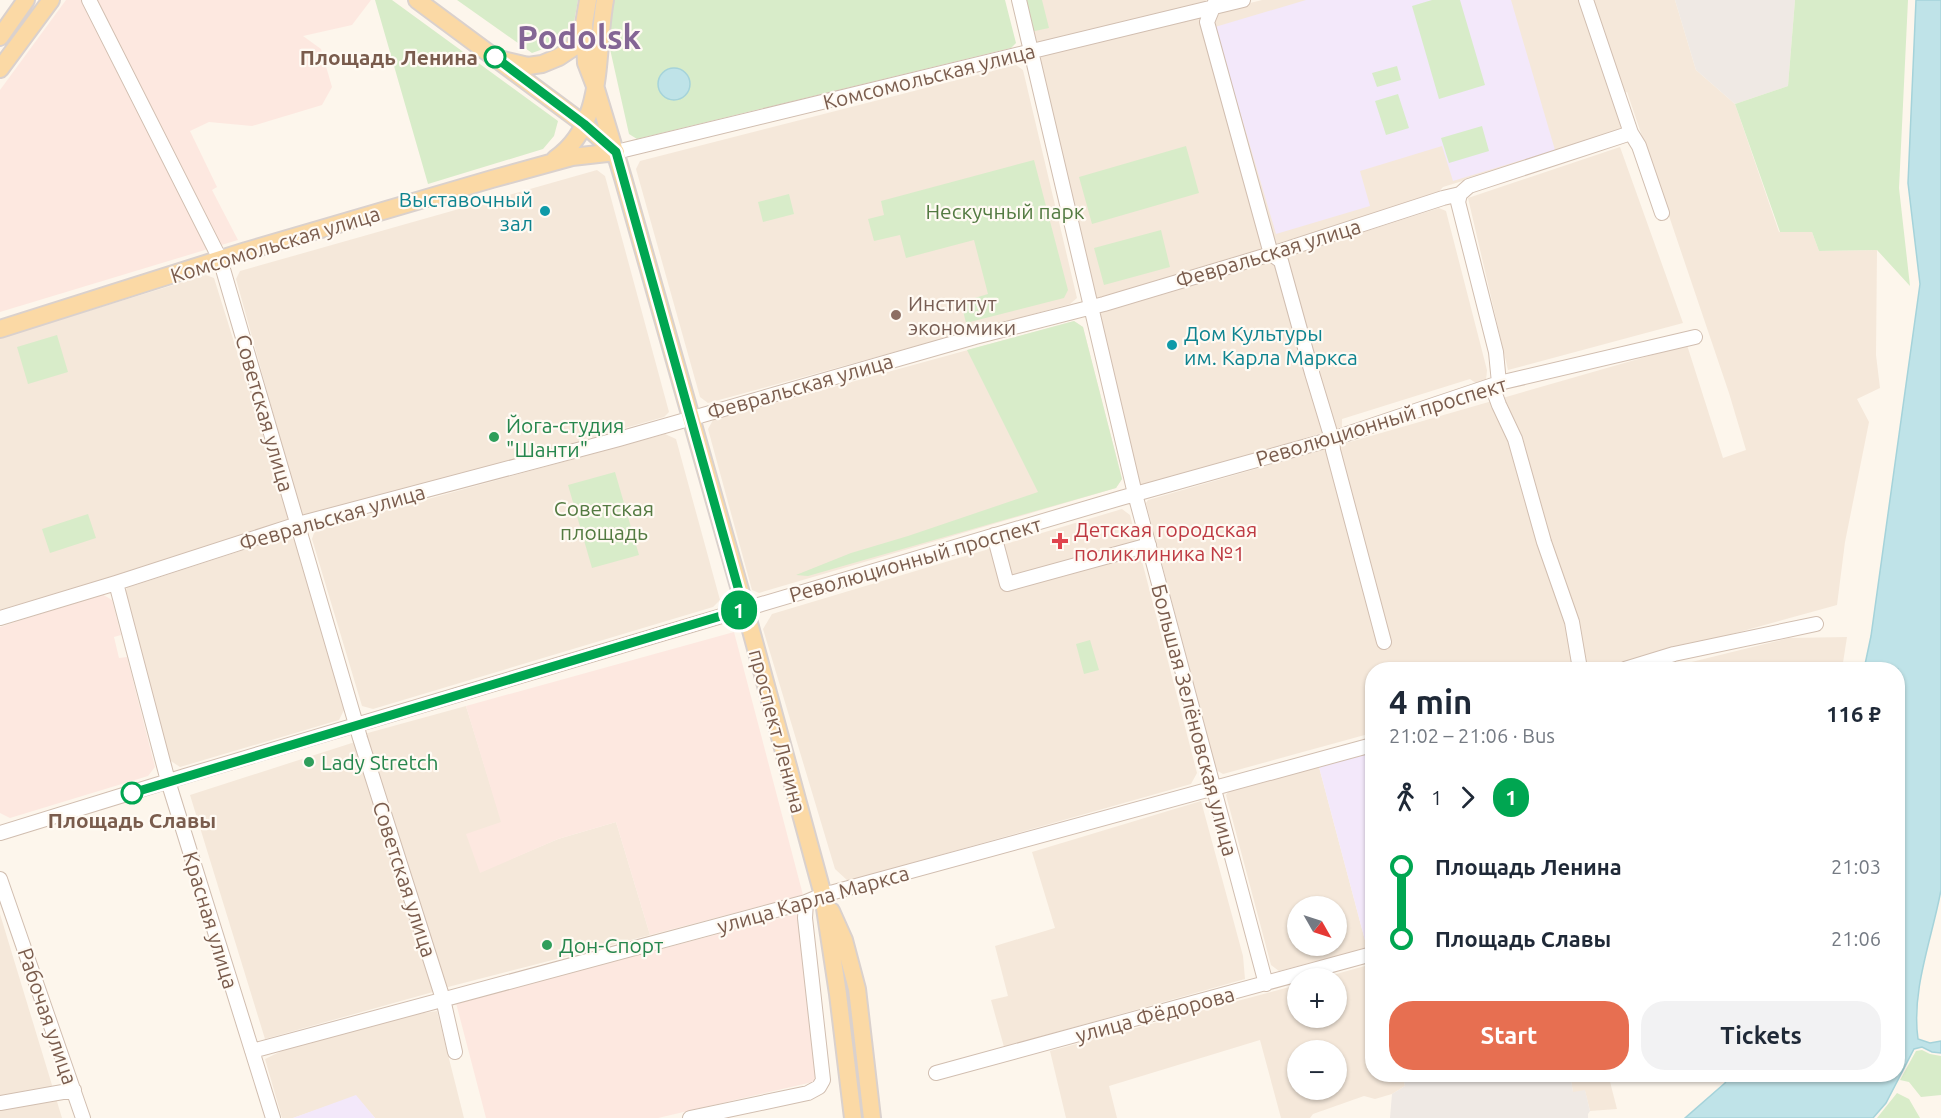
<!DOCTYPE html>
<meta charset="utf-8">
<style>
:root{--surface:#fff;--page:#f2f2f3;--text:#1f2937;--muted:#747a83;--accent:#e76f51}
body{margin:0;font-family:Ubuntu,sans-serif;background:var(--page);color:var(--text);height:100vh;display:flex;flex-direction:column;font-size:22px;white-space:nowrap}
*{box-sizing:border-box;margin:0}
p{font-size:20px;color:var(--muted)}
.icon{flex:none;width:33px;height:33px;fill:none;stroke:currentColor;stroke-width:2;stroke-linecap:round;stroke-linejoin:round}
.map{position:relative;flex:1;overflow:hidden}
.panel{position:absolute;left:1365px;top:662px;width:540px;height:420px;display:flex;flex-direction:column;background:var(--surface);border-radius:24px;box-shadow:0 2px 4px #0004}
.panel>*{flex:none}
.badge{padding:0 12px;border-radius:20px;font-size:21px;line-height:39px}
.needle{width:39px;rotate:129deg}
.fabs{position:absolute;left:1287px;top:896px;display:grid;gap:12px}
.fabs a{display:grid;place-items:center;width:60px;height:60px;border-radius:50%;background:var(--surface);box-shadow:0 2px 4px #0004;font-size:30px}
.map>.badge{position:absolute;translate:-50% -50%;box-shadow:0 0 0 3px #fff}
.legs{display:flex;align-items:center;gap:9px;height:66px;padding:0 24px;font-size:20px}
.legs p{margin-inline-start:auto}
.overview{display:flex;align-items:center;justify-content:space-between;height:102px;padding:0 24px}
h1{font-size:33px;font-weight:700;line-height:45px}
.primary-button{display:flex;gap:12px;margin-top:auto;padding:12px 24px}
.primary-button a{flex:1;height:69px;border-radius:24px;background:var(--accent);color:#fff;font-size:24px;font-weight:700;line-height:69px;text-align:center}
.primary-button a+a{background:var(--page);color:var(--text)}
ul{padding:0 24px;list-style:none}
li{display:flex;align-items:center;gap:21px;height:72px;font-size:22px}
li i{display:grid;place-items:center;width:9px;height:100%;margin:0 8px;background:currentColor}
li i::after{content:'';width:15px;height:15px;margin:-8px;border:4px solid;border-radius:50%;background:var(--surface)}
li p{margin-inline-start:auto}
li:first-child i{background:linear-gradient(#0000 50%,currentColor 0)}
li:last-child i{background:linear-gradient(currentColor 50%,#0000 0)}
.map>svg:first-child{display:block}
.residential{fill:#f5e8da;fill-rule:evenodd}
.commercial{fill:#fde8e0}
.industrial{fill:#efe9e4}
.education{fill:#f3e8fa}
.green{fill:#d8ecc9}
.water{fill:#bfe3e8;stroke:#a5d3da;stroke-width:1.5}
.lines{fill:none;stroke-linecap:round;stroke-linejoin:round}
.minor-casing{stroke:#d1beb0;stroke-width:16}
.major-casing{stroke:#dad1cd;stroke-width:20}
.minor{stroke:#fff;stroke-width:14}
.major{stroke:#fbd9a5;stroke-width:16}
.line-1-casing{stroke:#fff;stroke-width:14}
.line-1{stroke:#00a651;stroke-width:9}
.stop-1-dot{fill:#fff;stroke:#00a651;stroke-width:3}
.culture-dot{fill:#0f9aa8;stroke:#fffaf3;stroke-width:2}
.education-dot{fill:#8d6e63;stroke:#fffaf3;stroke-width:2}
.leisure-dot{fill:#2e9e5b;stroke:#fffaf3;stroke-width:2}
.health-dot{fill:#e0444e;stroke:#fffaf3;stroke-width:2}
.labels{text-anchor:middle;dominant-baseline:central;stroke-width:4.5;stroke-linejoin:round;paint-order:stroke}
.stop-label{font-size:21px;font-weight:bold;fill:#7a5c4d;stroke:#fffaf3;text-anchor:end}
.street-label{font-size:21px;fill:#7a5c4d;stroke:#fffaf3}
.culture-label{font-size:21px;fill:#0d838f;stroke:#fffaf3;text-anchor:end}
.park-label{font-size:21px;fill:#537a41;stroke:#fffaf3}
.education-label{font-size:21px;fill:#785e54;stroke:#fffaf3;text-anchor:start}
.leisure-label{font-size:21px;fill:#27864d;stroke:#fffaf3;text-anchor:start}
.health-label{font-size:21px;fill:#be3a42;stroke:#fffaf3;text-anchor:start}
.town-label{font-size:33px;font-weight:bold;fill:#846695;stroke:#fffaf3}
</style>
<div class="map">
<svg width="1941" height="1118" viewBox="0 0 1941 1118">
<rect width="100%" height="100%" fill="#fdf6ec"/>
<!-- residential -->
<path class="residential" d="M 1022,0 L 1223,0 L 1033,47 Z
M 1262,0 L 1675,0 L 1696,70 L 1735,104 L 1779,232 L 1812,232 L 1819,251 L 1877,250 L 1876,355 L 1880,388 L 1857,399 L 1869,422 L 1845,542 L 1837,605 L 1605,669 L 1372,669 L 1372,733 L 1223,774 L 1216,770 L 1146,503 L 1148,500 L 1687,345 L 1723,458 L 1746,450 L 1729,393 L 1627,92 L 1619,95 L 1622,132 L 1443,187 L 1435,196 L 1279,243 L 1262,253 L 1098,299 L 1090,294 L 1038,57 Z
M 1016,65 L 1023,70 L 1077,298 L 1070,304 L 708,403 L 700,397 L 636,169 L 640,161 Z
M 1620,147 L 1683,323 L 1508,370 L 1468,198 Z
M 597,170 L 605,176 L 669,412 L 664,417 L 308,518 L 301,514 L 236,279 L 240,271 Z
M 1439,208 L 1446,211 L 1487,370 L 1486,381 L 1477,384 L 1470,379 L 1342,419 L 1342,427 L 1143,487 L 1137,484 L 1094,311 L 1267,263 Z
M 206,275 L 214,278 L 289,518 L 286,525 L 0,610 L 0,338 Z
M 1074,321 L 1083,327 L 1122,479 L 1116,488 L 759,593 L 752,590 L 708,429 L 713,420 Z
M 665,434 L 676,439 L 720,600 L 713,607 L 373,709 L 362,706 L 312,539 L 315,530 Z
M 1122,509 L 1130,515 L 1197,773 L 1191,784 L 848,881 L 835,869 L 763,629 L 772,614 Z
M 287,536 L 297,541 L 345,708 L 339,720 L 180,767 L 168,759 L 124,594 L 127,588 Z
M 1847,637 L 1842,669 L 1663,669 L 1789,638 Z
M 466,706 L 502,823 L 480,872 L 558,839 L 616,822 L 650,935 L 444,988 L 364,734 Z
M 355,742 L 433,992 L 265,1039 L 190,795 Z
M 1319,767 L 1367,948 L 1279,971 L 1271,965 L 1226,795 L 1228,792 ZM 1298,906 L 1336,906 L 1336,945 L 1298,945 Z
M 1201,801 L 1243,956 L 1245,979 L 1004,1047 L 991,1000 L 1008,996 L 995,946 L 1055,928 L 1032,852 Z
M 0,914 L 62,1118 L 0,1118 Z
M 1372,964 L 1372,1074 L 1402,1074 L 1405,1086 L 1392,1094 L 1375,1099 L 1364,1096 L 1313,1114 L 1310,1118 L 1281,1118 L 1260,1040 L 1109,1086 L 1117,1118 L 1066,1118 L 1050,1051 L 1297,985 L 1298,1017 L 1336,1017 L 1336,978 L 1322,978 ZM 1298,1050 L 1336,1050 L 1336,1089 L 1298,1089 Z
M 437,1011 L 464,1118 L 375,1118 L 356,1096 L 293,1118 L 282,1118 L 265,1059 L 290,1047 L 405,1016 Z
M 1570,1074 L 1608,1074 L 1617,1109 L 1590,1111 L 1585,1091 L 1573,1093 Z"/>
<!-- commercial -->
<path class="commercial" d="M 66,0 L 371,0 L 352,25 L 303,36 L 321,49 L 332,87 L 322,105 L 252,126 L 209,122 L 190,131 L 217,187 L 212,190 L 238,240 L 0,312 L 0,90 Z
M 102,594 L 112,600 L 121,635 L 114,637 L 119,658 L 127,657 L 155,767 L 148,776 L 10,818 L 0,813 L 0,627 Z
M 734,632 L 803,895 L 650,935 L 616,822 L 558,839 L 480,873 L 466,834 L 501,822 L 466,706 Z
M 798,913 L 817,1081 L 658,1118 L 486,1118 L 456,1003 Z"/>
<!-- industrial -->
<path class="industrial" d="M 1675,0 L 1795,0 L 1788,86 L 1735,104 L 1696,70 Z
M 1402,1074 L 1570,1074 L 1573,1092 L 1585,1090 L 1590,1111 L 1588,1114 L 1588,1118 L 1390,1118 L 1392,1094 L 1405,1086 Z"/>
<!-- education -->
<path class="education" d="M 1306,0 L 1511,0 L 1555,150 L 1453,181 L 1442,146 L 1360,171 L 1370,206 L 1276,234 L 1215,27 Z
M 1372,752 L 1372,946 L 1367,948 L 1319,767 Z
M 356,1095 L 375,1118 L 293,1118 Z"/>
<!-- green -->
<path class="green" d="M 375,0 L 392,0 L 558,121 L 554,136 L 543,149 L 428,184 Z
M 457,0 L 578,0 L 571,39 L 532,53 Z
M 612,0 L 1005,0 L 1016,43 L 1011,48 L 637,139 L 629,134 L 606,31 Z
M 1022,0 L 1042,0 L 1049,28 L 1030,32 Z
M 1432,0 L 1460,0 L 1485,85 L 1439,99 L 1412,6 Z
M 1795,0 L 1908,0 L 1899,188 L 1910,286 L 1877,250 L 1819,251 L 1812,232 L 1780,232 L 1735,104 L 1788,86 Z
M 1397,66 L 1401,80 L 1377,87 L 1372,73 Z
M 1398,94 L 1409,128 L 1386,135 L 1375,101 Z
M 1482,126 L 1489,151 L 1449,163 L 1441,138 Z
M 1186,146 L 1199,193 L 1092,224 L 1079,177 Z
M 1034,160 L 1068,290 L 1064,298 L 966,323 L 961,302 L 988,294 L 974,240 L 906,258 L 900,235 L 874,241 L 868,219 L 884,215 L 881,201 Z
M 789,194 L 794,214 L 763,222 L 758,202 Z
M 1161,230 L 1170,267 L 1104,285 L 1094,248 Z
M 1074,321 L 1083,327 L 1122,479 L 1116,488 L 808,576 L 796,575 L 851,553 L 908,536 L 1038,492 L 967,350 Z
M 57,335 L 68,372 L 28,384 L 17,347 Z
M 615,472 L 639,555 L 592,568 L 568,485 Z
M 88,514 L 96,538 L 50,553 L 42,529 Z
M 1090,640 L 1099,670 L 1084,674 L 1076,644 Z
M 1922,1050 L 1930,1054 L 1941,1056 L 1941,1095 L 1921,1097 L 1909,1082 L 1900,1080 L 1916,1051 Z
M 1897,1093 L 1909,1099 L 1920,1118 L 1877,1118 Z"/>
<!-- water -->
<path class="water" d="M 1916,0 L 1941,0 L 1941,890 C 1932,939 1911,990 1918,1039 L 1930,1043 L 1941,1041 L 1941,1053 L 1932,1052 L 1922,1047 L 1914,1049 L 1886,1103 L 1873,1118 L 1685,1118 L 1725,1083 L 1731,1074 L 1898,1074 L 1898,669 L 1864,669 L 1871,636 L 1920,284 L 1908,183 Z
M658 84a16 16 0 1 1 32 0a16 16 0 1 1-32 0Z"/>
<g class="lines">
<!-- minor casing -->
<g class="minor-casing">
<path id="minor" d="M 89,0 L 220,259 L 360,738 L 443,999 L 455,1052
M 1019,0 L 1135,494 L 1266,984
M 1216,0 L 1207,22 L 1271,254 L 1281,261 L 1312,373 L 1332,439 L 1333,450 L 1384,642
M 1586,0 L 1631,133 L 1639,146 L 1662,213
M 616,152 L 1243,0
M 1460,194 L 1458,202 L 1496,352 L 1499,383 L 1495,394 L 1499,405 L 1515,439 L 1544,542 L 1572,622 L 1580,669
M 994,535 L 1007,584 L 1149,545
M 116,583 L 168,781 L 273,1118
M 0,618 L 116,583 L 298,524 L 619,439 L 975,337 L 1104,304 L 1271,254 L 1443,198 L 1460,194 L 1469,186 L 1631,133
M 1625,669 L 1674,654 L 1816,624
M 0,833 L 185,776 L 745,609 L 1121,498 L 1332,439 L 1499,383 L 1695,337
M 0,879 L 83,1118
M 252,1051 L 806,902 L 823,895 L 1372,745
M 936,1073 L 1372,954
M 0,1103 L 74,1090
M 690,1118 L 808,1093 L 819,1087 L 823,1080 L 805,918 L 806,902"/>
</g>
<!-- major casing -->
<g class="major-casing">
<path id="major" d="M 417,0 L 584,124 L 615,152
M 588,0 L 584,24 L 586,63 L 596,89 L 623,178 L 740,590 L 823,895 L 838,994 L 853,1118
M 0,37 L 26,0
M 503,60 L 528,66 L 542,64 L 559,57 L 574,47 L 582,28
M 0,69 L 51,0
M 555,159 C 606,124 595,54 605,0
M 0,329 L 246,251 L 492,179 L 572,157 L 616,152
M 831,911 L 844,940 L 857,989 L 872,1118"/>
</g>
<!-- minor -->
<use href="#minor" class="minor"/>
<!-- major -->
<use href="#major" class="major"/>
</g>
<g class="lines">
<!-- line-1 casing -->
<g class="line-1-casing">
<path id="line-1" d="M 132,793 L 744,609 L 616,152 L 584,124 L 495,57"/>
</g>
<!-- line-1 -->
<use href="#line-1" class="line-1"/>
</g>
<!-- markers -->
<g class="stop-1-dot">
<circle cx="495" cy="57" r="10"/>
<circle cx="132" cy="793" r="10"/>
</g>
<g class="culture-dot">
<circle cx="545" cy="211" r="6"/>
<circle cx="1172" cy="345" r="6"/>
</g>
<circle class="education-dot" cx="896" cy="315" r="6"/>
<g class="leisure-dot">
<circle cx="494" cy="437" r="6"/>
<circle cx="309" cy="762" r="6"/>
<circle cx="547" cy="945" r="6"/>
</g>
<path class="health-dot" d="M1057 532h6v6h6v6h-6v6h-6v-6h-6v-6h6z"/>
<g class="labels">
<!-- stop labels -->
<g class="stop-label">
<text x="478" y="57">Площадь Ленина</text>
<text x="132" y="820" text-anchor="middle">Площадь Славы</text>
</g>
<!-- street labels -->
<g class="street-label">
<text transform="translate(929 76) rotate(-14)">Комсомольская улица</text>
<text transform="translate(275 244) rotate(-17)">Комсомольская улица</text>
<text transform="translate(1268 253) rotate(-17)">Февральская улица</text>
<text transform="translate(800 386) rotate(-16)">Февральская улица</text>
<text transform="translate(265 413) rotate(74)">Советская улица</text>
<text transform="translate(1381 421) rotate(-17)">Революционный проспект</text>
<text transform="translate(332 517) rotate(-16)">Февральская улица</text>
<text transform="translate(915 559) rotate(-16)">Революционный проспект</text>
<text transform="translate(1195 720) rotate(75)">Большая Зелёновская улица</text>
<text transform="translate(778 731) rotate(75)">проспект Ленина</text>
<text transform="translate(405 879) rotate(72)">Советская улица</text>
<text transform="translate(813 899) rotate(-16)">улица Карла Маркса</text>
<text transform="translate(211 920) rotate(73)">Красная улица</text>
<text transform="translate(1155 1014) rotate(-15)">улица Фёдорова</text>
<text transform="translate(48 1016) rotate(71)">Рабочая улица</text>
</g>
<!-- culture labels -->
<g class="culture-label">
<text x="533" y="199">Выставочный<tspan x="533" dy="24">зал</tspan></text>
<text x="1184" y="333" text-anchor="start">Дом Культуры<tspan x="1184" dy="24">им. Карла Маркса</tspan></text>
</g>
<!-- park labels -->
<g class="park-label">
<text x="1005" y="211">Нескучный парк</text>
<text x="604" y="508">Советская<tspan x="604" dy="24">площадь</tspan></text>
</g>
<!-- education labels -->
<g class="education-label">
<text x="908" y="303">Институт<tspan x="908" dy="24">экономики</tspan></text>
</g>
<!-- leisure labels -->
<g class="leisure-label">
<text x="506" y="425">Йога-студия<tspan x="506" dy="24">"Шанти"</tspan></text>
<text x="321" y="762">Lady Stretch</text>
<text x="559" y="945">Дон-Спорт</text>
</g>
<!-- health labels -->
<g class="health-label">
<text x="1074" y="529">Детская городская<tspan x="1074" dy="24">поликлиника №1</tspan></text>
</g>
<!-- town labels -->
<g class="town-label">
<text x="579" y="36">Podolsk</text>
</g>
</g>
</svg>
<div class="fabs">
<a><svg class="needle" viewBox="-14 -14 28 28"><path d="M0-13l5 13h-10z" fill="#e53935"/><path d="M0 13l5-13h-10z" fill="#747a83"/></svg></a>
<a>+</a>
<a>−</a>
</div>
<b class="badge" style="left:739px;top:610px;background:#00a651;color:#fff">1</b>
<section class="panel">
<div class="overview"><div><h1>4 min</h1><p>21:02 – 21:06 · Bus</p></div><b>116 ₽</b></div>
<div class="legs"><svg class="icon" aria-label="walk" viewBox="0 0 24 24"><circle cx="13" cy="4" r="2"/><path d="M13 8l-2 6 4 7M11 14l-3 7M7 12l3-4h3l4 4"/></svg>1<svg class="icon" aria-label="forward" viewBox="0 0 24 24"><path d="M9 5l7 7-7 7"/></svg><b class="badge" style="background:#00a651;color:#fff">1</b></div>
<ul>
<li><i style="color:#00a651"></i><b>Площадь Ленина</b><p>21:03</p></li>
<li><i style="color:#00a651"></i><b>Площадь Славы</b><p>21:06</p></li>
</ul>
<div class="primary-button"><a>Start</a><a>Tickets</a></div>
</section>
</div>
